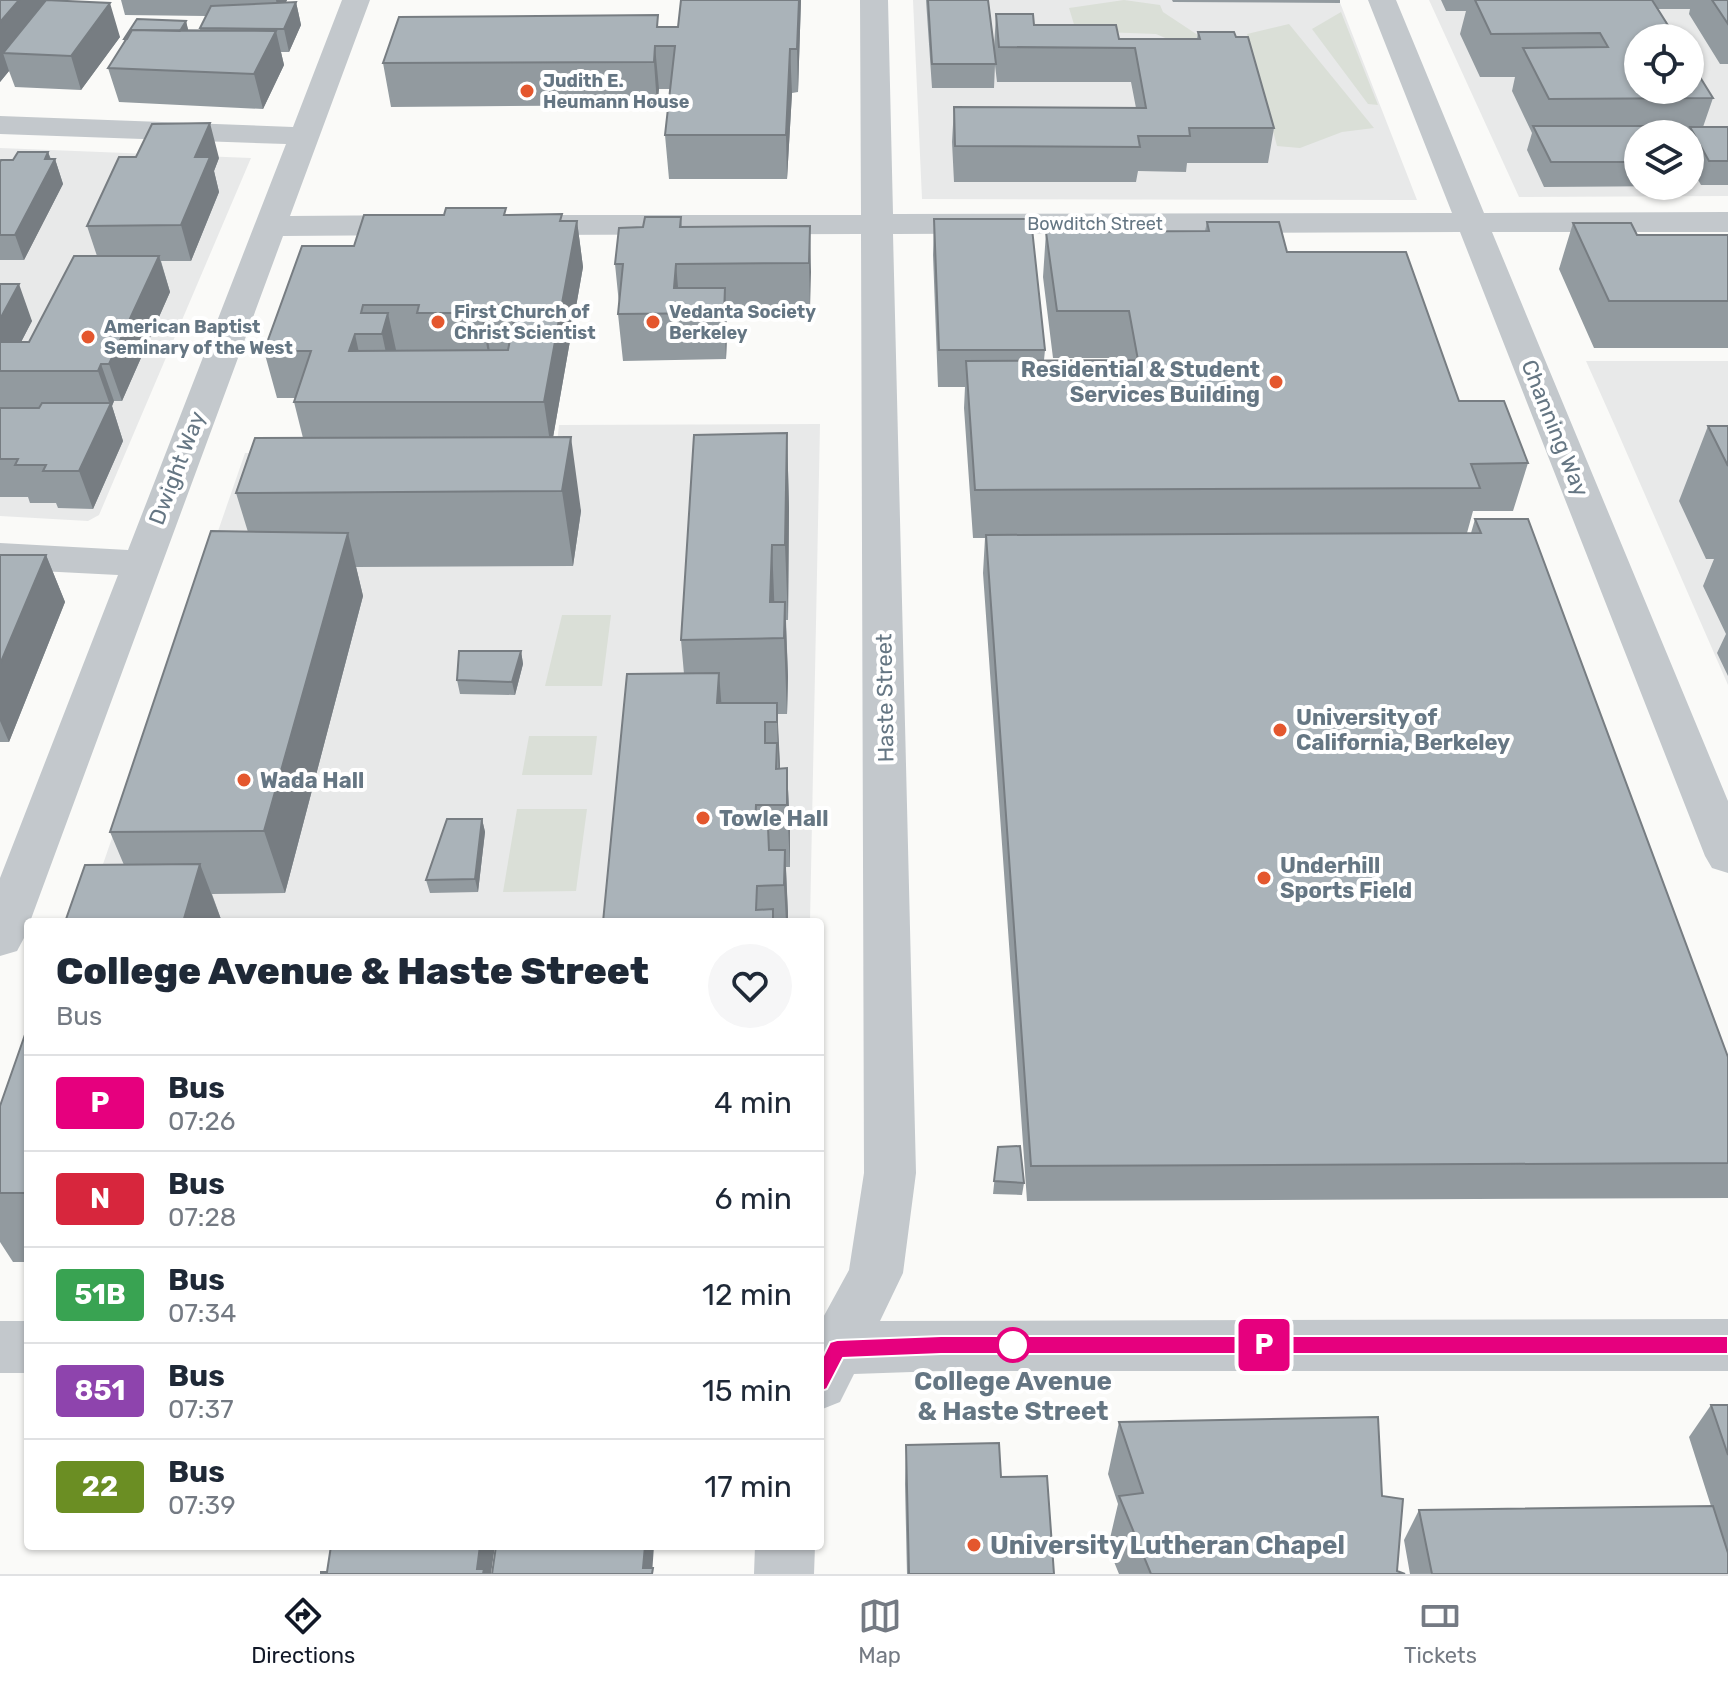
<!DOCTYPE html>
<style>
:root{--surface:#fff;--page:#f6f6f7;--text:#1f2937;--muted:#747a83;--line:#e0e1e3;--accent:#111827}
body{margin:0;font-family:Rubik,sans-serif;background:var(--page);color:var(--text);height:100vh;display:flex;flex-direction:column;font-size:30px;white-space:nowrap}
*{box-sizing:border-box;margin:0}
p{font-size:26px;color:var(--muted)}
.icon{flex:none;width:44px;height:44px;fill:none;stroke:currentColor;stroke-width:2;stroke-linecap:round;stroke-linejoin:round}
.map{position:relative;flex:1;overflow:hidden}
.side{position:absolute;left:24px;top:918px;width:800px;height:632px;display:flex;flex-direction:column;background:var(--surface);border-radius:8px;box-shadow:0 2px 6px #0004}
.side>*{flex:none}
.badge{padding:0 16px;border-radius:6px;font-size:28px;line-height:52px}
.buttons{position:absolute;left:1624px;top:24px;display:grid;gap:16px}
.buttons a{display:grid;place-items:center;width:80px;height:80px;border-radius:50%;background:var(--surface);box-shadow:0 2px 6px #0004;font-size:40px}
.map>.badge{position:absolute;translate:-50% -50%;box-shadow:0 0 0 4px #fff}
.round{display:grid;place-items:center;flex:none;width:84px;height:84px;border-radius:42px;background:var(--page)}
.overview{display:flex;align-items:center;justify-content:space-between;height:136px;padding:0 32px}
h1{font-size:38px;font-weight:800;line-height:60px}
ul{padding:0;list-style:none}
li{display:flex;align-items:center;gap:24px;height:96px;padding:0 32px;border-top:2px solid var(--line)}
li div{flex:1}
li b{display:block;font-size:30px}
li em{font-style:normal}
li .badge{min-width:88px;font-weight:700;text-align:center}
.dock{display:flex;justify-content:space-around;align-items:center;height:112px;border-top:2px solid var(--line);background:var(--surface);font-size:22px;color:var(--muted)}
.dock a{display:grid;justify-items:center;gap:4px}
.dock .current{color:var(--accent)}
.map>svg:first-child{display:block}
.built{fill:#e8e9e9;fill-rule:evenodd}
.green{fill:#dadfd7}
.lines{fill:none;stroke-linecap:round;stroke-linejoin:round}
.minor{fill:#c3c8cc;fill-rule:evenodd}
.wall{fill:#929a9f}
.shaded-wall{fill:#777d82}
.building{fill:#aab3b9;stroke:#777d82;stroke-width:2;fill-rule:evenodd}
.line{fill:#e6007e;stroke:#fff;stroke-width:2}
.poi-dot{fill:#e4572e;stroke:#fff;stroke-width:3}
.stop-dot{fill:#fff;stroke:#e6007e;stroke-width:4}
.labels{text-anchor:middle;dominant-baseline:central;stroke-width:8;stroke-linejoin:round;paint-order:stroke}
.far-poi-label{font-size:18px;font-weight:bold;fill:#657683;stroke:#fff;text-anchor:start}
.far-street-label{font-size:18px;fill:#657683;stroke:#fff}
.poi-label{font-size:22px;font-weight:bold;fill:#657683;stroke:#fff;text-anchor:start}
.street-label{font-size:22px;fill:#657683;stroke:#fff}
.near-stop-label{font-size:26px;font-weight:bold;fill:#657683;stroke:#fff}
.near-poi-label{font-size:26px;font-weight:bold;fill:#657683;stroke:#fff;text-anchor:start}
</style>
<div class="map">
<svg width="1728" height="1574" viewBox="0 0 1728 1574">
<rect width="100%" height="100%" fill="#fafaf8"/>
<!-- built -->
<path class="built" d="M 913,0 L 1339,0 L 1417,200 L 922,199 Z
M 1429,0 L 1728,0 L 1728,196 L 1519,197 ZM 1638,38 L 1690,38 L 1690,90 L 1638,90 ZM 1638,134 L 1690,134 L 1690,186 L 1638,186 Z
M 0,148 L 251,158 L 99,515 L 88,521 L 0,516 Z
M 1586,361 L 1728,361 L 1728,685 L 1615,426 Z
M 820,424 L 810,922 L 83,922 L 245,453 L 556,453 L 559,425 Z"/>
<!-- green -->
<path class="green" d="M 1124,0 L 1160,5 L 1163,12 L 1231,57 L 1184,46 L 1156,34 L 1076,31 L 1069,8 Z
M 1341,12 L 1378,105 L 1368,104 L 1312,29 Z
M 1289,24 L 1374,128 L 1342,132 L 1300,148 L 1277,146 L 1247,34 Z
M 562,615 L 611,615 L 602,686 L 545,686 Z
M 529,736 L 597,736 L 592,775 L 522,775 Z
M 517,809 L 587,809 L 576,891 L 503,892 Z"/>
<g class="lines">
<!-- minor -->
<path class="minor" d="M 342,0 L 370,0 L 290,216 L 422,215 L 433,218 L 438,225 L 433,232 L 422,235 L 283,236 L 24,938 L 17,951 L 0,956 L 0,878 L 118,575 L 0,569 L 0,543 L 128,550 L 286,144 L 0,134 L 0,116 L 293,127 Z
M 860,0 L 888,0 L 893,214 L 1452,213 L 1368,0 L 1396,0 L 1484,213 L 1728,212 L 1728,232 L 1492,232 L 1728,801 L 1728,873 L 1712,868 L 1705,856 L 1460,232 L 893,234 L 916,1173 L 903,1273 L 880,1321 L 1728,1319 L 1728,1371 L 941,1371 L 854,1374 L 840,1402 L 820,1410 L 820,1323 L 849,1270 L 864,1173 L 861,234 L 518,235 L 507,232 L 502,225 L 507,218 L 518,215 L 861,215 Z
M 0,1321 L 28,1321 L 28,1373 L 0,1373 Z
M 755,1546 L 815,1546 L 814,1574 L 754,1574 Z"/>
</g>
<!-- wall -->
<path class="wall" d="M 0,0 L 68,0 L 67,1 L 120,37 L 81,90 L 15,87 L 9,71 L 0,82 Z
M 121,0 L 287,0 L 286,2 L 296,2 L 301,25 L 289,52 L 281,52 L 284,65 L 263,109 L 119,102 L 108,68 L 125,42 L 124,39 L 186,21 L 188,31 L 200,31 L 200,28 L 206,16 L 125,15 Z
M 681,0 L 801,0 L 798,92 L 792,93 L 787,179 L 669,179 L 665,135 L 670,89 L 659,89 L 657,105 L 391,107 L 383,63 L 678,27 Z
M 926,0 L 988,0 L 994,48 L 996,14 L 1034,25 L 1119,39 L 1197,39 L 1198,32 L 1274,128 L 1268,163 L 1187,163 L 1186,172 L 1138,171 L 1136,182 L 954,182 L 952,142 L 954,107 L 1136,108 L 1131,82 L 997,82 L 995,65 L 994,88 L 932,88 Z
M 1172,0 L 1340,0 L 1340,3 L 1173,2 Z
M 1441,0 L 1728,0 L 1728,64 L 1720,64 L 1689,14 L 1690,9 L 1658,9 L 1713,98 L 1703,127 L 1728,127 L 1728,185 L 1701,185 L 1690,166 L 1690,134 L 1638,134 L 1638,186 L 1679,186 L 1544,187 L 1527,150 L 1532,133 L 1512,91 L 1515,77 L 1480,77 L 1460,34 L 1466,11 L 1446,11 Z
M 48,152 L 51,159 L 55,159 L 63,184 L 24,260 L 0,260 L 0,162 Z
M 219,158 L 214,171 L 219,192 L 191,261 L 161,261 L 170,292 L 122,401 L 114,401 L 112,406 L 123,441 L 93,509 L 58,508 L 56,503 L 30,503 L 28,497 L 0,497 L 0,284 L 32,321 L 21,342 L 29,342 L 97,256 L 87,226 Z
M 506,215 L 563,221 L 577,221 L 583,267 L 553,437 L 581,511 L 573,566 L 356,567 L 363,596 L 285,893 L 212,894 L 222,922 L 65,922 L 124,865 L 110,832 L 248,532 L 236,493 L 303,438 L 294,402 L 296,398 L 277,398 L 264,351 L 354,246 Z
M 681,217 L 682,227 L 810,226 L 810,309 L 726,310 L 727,334 L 726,359 L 623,361 L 618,314 L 619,304 L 615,264 L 643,227 Z
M 934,219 L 1045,350 L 1044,360 L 1124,360 L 1124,358 L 1053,358 L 1043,277 L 1046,232 L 1205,231 L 1207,222 L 1287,252 L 1459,401 L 1528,463 L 1513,511 L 1473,511 L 1467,533 L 1471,533 L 1475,519 L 1728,1057 L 1728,1198 L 1027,1201 L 983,573 L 985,538 L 973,538 L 964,408 L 965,387 L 938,387 L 933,255 Z
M 1573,223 L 1637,235 L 1728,235 L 1728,348 L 1594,348 L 1559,269 Z
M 1708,426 L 1728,426 L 1728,676 L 1717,653 L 1726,634 L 1703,586 L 1714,559 L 1706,559 L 1679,501 Z
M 787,433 L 789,508 L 788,620 L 786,620 L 788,677 L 787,714 L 777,714 L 780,769 L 787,768 L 790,831 L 790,867 L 786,867 L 788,922 L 603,922 L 684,674 L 681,640 Z
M 0,555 L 46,555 L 65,602 L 9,742 L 0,742 Z
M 521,651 L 523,664 L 515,695 L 460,694 L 457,680 Z
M 482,819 L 485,832 L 478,892 L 430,893 L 426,880 Z
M 28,1026 L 28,1262 L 13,1262 L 0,1242 L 0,1106 Z
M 998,1147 L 1024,1183 L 1022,1195 L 993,1194 Z
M 1711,1405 L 1728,1405 L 1728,1574 L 1410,1574 L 1404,1540 L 1419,1510 L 1711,1506 L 1689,1437 Z
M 1119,1422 L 1382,1496 L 1397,1571 L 1405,1574 L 1119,1574 L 1108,1547 L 1118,1504 L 1108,1474 Z
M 906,1445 L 1054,1574 L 907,1574 L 905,1484 Z"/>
<!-- shaded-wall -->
<path class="shaded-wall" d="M 19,0 L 68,0 L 24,54 L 3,53 L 9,71 L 0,82 L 0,22 Z
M 276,0 L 287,0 L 279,16 Z
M 799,0 L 801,0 L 798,92 L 797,49 Z
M 296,2 L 301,25 L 289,52 L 284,29 Z
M 110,3 L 120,37 L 81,90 L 71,56 Z
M 186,21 L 189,33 L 173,40 Z
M 276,31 L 284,65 L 263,109 L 254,74 Z
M 655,46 L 659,89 L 657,105 L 654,62 Z
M 790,49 L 792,93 L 787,179 L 786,135 Z
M 210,123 L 219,158 L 214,171 L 219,192 L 191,261 L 181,225 L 195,157 Z
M 48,152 L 52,164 L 55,159 L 63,184 L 24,260 L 15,235 Z
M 577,221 L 583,267 L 551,449 L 544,402 Z
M 810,226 L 811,272 L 810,309 L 809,263 Z
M 159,256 L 170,292 L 122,401 L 109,364 Z
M 676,264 L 680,310 L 674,288 Z
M 19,284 L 32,321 L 6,371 L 0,371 L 0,319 Z
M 725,288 L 727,334 L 726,359 L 724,313 Z
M 482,305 L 490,352 L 489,359 L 481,313 Z
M 388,313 L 398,359 L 392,381 L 382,334 Z
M 355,334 L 365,381 L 349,351 Z
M 101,364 L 114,401 L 112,406 L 123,441 L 93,509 L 79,471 L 110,405 L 98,371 Z
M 787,433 L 789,508 L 788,620 L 785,545 Z
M 571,437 L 581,511 L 573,566 L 562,491 Z
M 348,533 L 363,596 L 285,893 L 264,831 Z
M 772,545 L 775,620 L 770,602 Z
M 46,555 L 65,602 L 9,742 L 0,721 L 0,664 Z
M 785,602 L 788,677 L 787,714 L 784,638 Z
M 521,651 L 523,664 L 515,695 L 512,682 Z
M 719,673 L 724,736 L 717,703 Z
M 777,703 L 780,765 L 779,784 L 777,722 Z
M 787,768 L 790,831 L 790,867 L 787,805 Z
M 482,819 L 485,832 L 478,892 L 475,879 Z
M 785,850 L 788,912 L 788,922 L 786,922 L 784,885 Z
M 200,864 L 222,922 L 183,922 Z
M 480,1546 L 495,1546 L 491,1574 L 479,1574 L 477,1569 Z
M 645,1546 L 654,1546 L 652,1574 L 643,1568 Z"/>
<!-- building -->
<path class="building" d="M 0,0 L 19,0 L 0,22 Z
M 46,0 L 110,3 L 71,56 L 3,53 Z
M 681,0 L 799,0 L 797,49 L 790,49 L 786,135 L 665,135 L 675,46 L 655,46 L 654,62 L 383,63 L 399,17 L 658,15 L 657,27 L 678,27 Z
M 928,0 L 988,0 L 996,64 L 932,64 Z
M 1475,0 L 1652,0 L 1676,38 L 1638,38 L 1638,90 L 1690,90 L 1690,61 L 1713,98 L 1549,99 L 1523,48 L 1608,47 L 1600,33 L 1491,34 Z
M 1712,0 L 1728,0 L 1728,24 Z
M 296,2 L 284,29 L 200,28 L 211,6 Z
M 996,14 L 1033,14 L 1034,25 L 1116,25 L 1119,39 L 1200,39 L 1198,32 L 1234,32 L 1236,37 L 1248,37 L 1274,128 L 1189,128 L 1190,136 L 1138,136 L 1140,147 L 955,146 L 954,107 L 1146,108 L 1135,48 L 999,47 Z
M 137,19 L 186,21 L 180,31 L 132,30 L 127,39 L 124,39 Z
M 132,30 L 276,31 L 254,74 L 108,68 Z
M 210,123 L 195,157 L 210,157 L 181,225 L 87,226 L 119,157 L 136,157 L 152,124 Z
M 1533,126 L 1666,126 L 1671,134 L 1638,134 L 1638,162 L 1551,162 Z
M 1690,127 L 1728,127 L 1728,161 L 1709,161 Z
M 18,152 L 48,152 L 45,159 L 55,159 L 15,235 L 0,235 L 0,162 L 1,160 L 13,160 Z
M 446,208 L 506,208 L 504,215 L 562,214 L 560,221 L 577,221 L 544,402 L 294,402 L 311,351 L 264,351 L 302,246 L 354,246 L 364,215 L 444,215 ZM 363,305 L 419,305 L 417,313 L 481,313 L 482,305 L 517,305 L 508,350 L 349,351 L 355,334 L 382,334 L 388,313 L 361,313 Z
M 645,217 L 681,217 L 680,227 L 810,226 L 809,263 L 676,264 L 674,288 L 725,288 L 724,313 L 618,314 L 623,264 L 615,264 L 619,228 L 643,227 Z
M 934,219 L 1031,219 L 1045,350 L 939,350 Z
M 1207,222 L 1279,222 L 1287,252 L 1406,252 L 1459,401 L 1504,401 L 1528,463 L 1471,464 L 1480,488 L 975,490 L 966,361 L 1138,360 L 1129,311 L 1057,311 L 1046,232 L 1209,231 Z
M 1573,223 L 1631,223 L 1637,235 L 1728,235 L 1728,301 L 1609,301 Z
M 74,256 L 159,256 L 109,364 L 101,364 L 98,371 L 0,371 L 0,342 L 29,342 Z
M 0,284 L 19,284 L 0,319 Z
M 42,403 L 111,403 L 79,471 L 43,471 L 46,465 L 15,465 L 18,459 L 0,459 L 0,408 L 39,408 Z
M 1708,426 L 1728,426 L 1728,466 Z
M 787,433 L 785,545 L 772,545 L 770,602 L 785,602 L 784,638 L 681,640 L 694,435 Z
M 571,437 L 562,491 L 236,493 L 255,438 Z
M 1475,519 L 1528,519 L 1728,1057 L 1728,1163 L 1031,1166 L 986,535 L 1481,533 Z
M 211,531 L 348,533 L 264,831 L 110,832 Z
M 0,555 L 46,555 L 0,664 Z
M 459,651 L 521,651 L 512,682 L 457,680 Z
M 719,673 L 717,703 L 777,703 L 777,722 L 765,722 L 765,743 L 777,743 L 776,769 L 787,768 L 787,805 L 756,805 L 755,827 L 768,827 L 769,850 L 785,850 L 784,885 L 757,886 L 756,910 L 773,909 L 773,922 L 603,922 L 627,674 Z
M 447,819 L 482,819 L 475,879 L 426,880 Z
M 200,864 L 183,922 L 65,922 L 85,865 Z
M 28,1026 L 28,1193 L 0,1193 L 0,1106 Z
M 1020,1146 L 1024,1183 L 994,1181 L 998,1147 Z
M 1711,1405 L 1728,1405 L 1728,1455 Z
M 1378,1417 L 1382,1496 L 1403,1499 L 1397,1571 L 1405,1574 L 1151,1574 L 1119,1496 L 1143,1493 L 1119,1422 Z
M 999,1443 L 1001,1477 L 1047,1476 L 1054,1574 L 909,1574 L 906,1445 Z
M 1713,1506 L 1728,1553 L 1728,1574 L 1432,1574 L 1419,1510 Z
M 331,1546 L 480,1546 L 477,1569 L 484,1569 L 483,1574 L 321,1574 L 321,1572 L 327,1572 Z
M 496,1546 L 645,1546 L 643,1568 L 653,1568 L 652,1574 L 492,1574 Z"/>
<!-- line -->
<path class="line" d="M 941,1336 L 1728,1336 L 1728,1354 L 941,1354 L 843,1358 L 827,1389 L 820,1392 L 813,1389 L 810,1383 L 830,1342 L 837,1340 Z"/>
<!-- markers -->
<g class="poi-dot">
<circle cx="527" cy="91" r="8"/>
<circle cx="438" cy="322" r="8"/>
<circle cx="653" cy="322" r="8"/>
<circle cx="88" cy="337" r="8"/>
<circle cx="1276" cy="382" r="8"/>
<circle cx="1280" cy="730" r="8"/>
<circle cx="244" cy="780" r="8"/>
<circle cx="703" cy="818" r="8"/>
<circle cx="1264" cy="878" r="8"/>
<circle cx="974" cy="1545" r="8"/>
</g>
<circle class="stop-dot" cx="1013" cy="1345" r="16"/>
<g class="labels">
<!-- far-poi labels -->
<g class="far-poi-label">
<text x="543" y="81">Judith E.<tspan x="543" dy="21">Heumann House</tspan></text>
<text x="454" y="312">First Church of<tspan x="454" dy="21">Christ Scientist</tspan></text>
<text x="669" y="312">Vedanta Society<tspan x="669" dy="21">Berkeley</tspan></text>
<text x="104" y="327">American Baptist<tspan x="104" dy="21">Seminary of the West</tspan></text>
</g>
<!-- far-street labels -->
<g class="far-street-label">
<text x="1095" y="224">Bowditch Street</text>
</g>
<!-- poi labels -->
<g class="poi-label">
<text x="1260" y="369" text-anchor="end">Residential &amp; Student<tspan x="1260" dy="25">Services Building</tspan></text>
<text x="1296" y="717">University of<tspan x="1296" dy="25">California, Berkeley</tspan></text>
<text x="260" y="780">Wada Hall</text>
<text x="719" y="818">Towle Hall</text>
<text x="1280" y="865">Underhill<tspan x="1280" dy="25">Sports Field</tspan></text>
</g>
<!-- street labels -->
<g class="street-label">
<text transform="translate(1555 428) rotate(68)">Channing Way</text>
<text transform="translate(177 468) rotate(-69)">Dwight Way</text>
<text transform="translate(885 698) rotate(-91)">Haste Street</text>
</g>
<!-- near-stop labels -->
<g class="near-stop-label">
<text x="1013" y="1381">College Avenue<tspan x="1013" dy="30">&amp; Haste Street</tspan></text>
</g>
<!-- near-poi labels -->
<g class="near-poi-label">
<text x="990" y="1545">University Lutheran Chapel</text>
</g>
</g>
</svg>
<div class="buttons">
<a><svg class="icon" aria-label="locate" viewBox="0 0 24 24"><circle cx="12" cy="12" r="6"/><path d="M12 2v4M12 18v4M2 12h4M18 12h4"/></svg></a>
<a><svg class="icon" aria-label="layers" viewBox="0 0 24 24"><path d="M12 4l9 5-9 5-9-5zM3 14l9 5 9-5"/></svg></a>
</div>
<b class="badge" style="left:1264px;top:1345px;background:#e6007e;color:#fff">P</b>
<section class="side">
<div class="overview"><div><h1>College Avenue &amp; Haste Street</h1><p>Bus</p></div><a class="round"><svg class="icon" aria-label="heart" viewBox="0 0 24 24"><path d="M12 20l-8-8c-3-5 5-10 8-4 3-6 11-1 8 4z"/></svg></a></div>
<ul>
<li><span class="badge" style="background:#e6007e;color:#fff">P</span><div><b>Bus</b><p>07:26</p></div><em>4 min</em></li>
<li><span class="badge" style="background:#d7263d;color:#fff">N</span><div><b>Bus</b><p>07:28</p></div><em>6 min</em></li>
<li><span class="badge" style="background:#39a352;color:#fff">51B</span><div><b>Bus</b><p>07:34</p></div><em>12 min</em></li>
<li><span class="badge" style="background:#8e44ad;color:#fff">851</span><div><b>Bus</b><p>07:37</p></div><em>15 min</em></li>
<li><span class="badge" style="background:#6b8e23;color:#fff">22</span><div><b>Bus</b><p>07:39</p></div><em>17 min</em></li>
</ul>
</section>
</div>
<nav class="dock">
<a class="current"><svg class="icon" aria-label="directions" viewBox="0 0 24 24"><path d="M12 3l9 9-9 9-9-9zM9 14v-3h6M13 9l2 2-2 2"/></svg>Directions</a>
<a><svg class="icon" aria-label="map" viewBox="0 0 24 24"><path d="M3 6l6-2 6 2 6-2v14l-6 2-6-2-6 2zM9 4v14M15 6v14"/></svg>Map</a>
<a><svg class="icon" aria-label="tickets" viewBox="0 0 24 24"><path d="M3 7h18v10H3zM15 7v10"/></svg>Tickets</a>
</nav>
